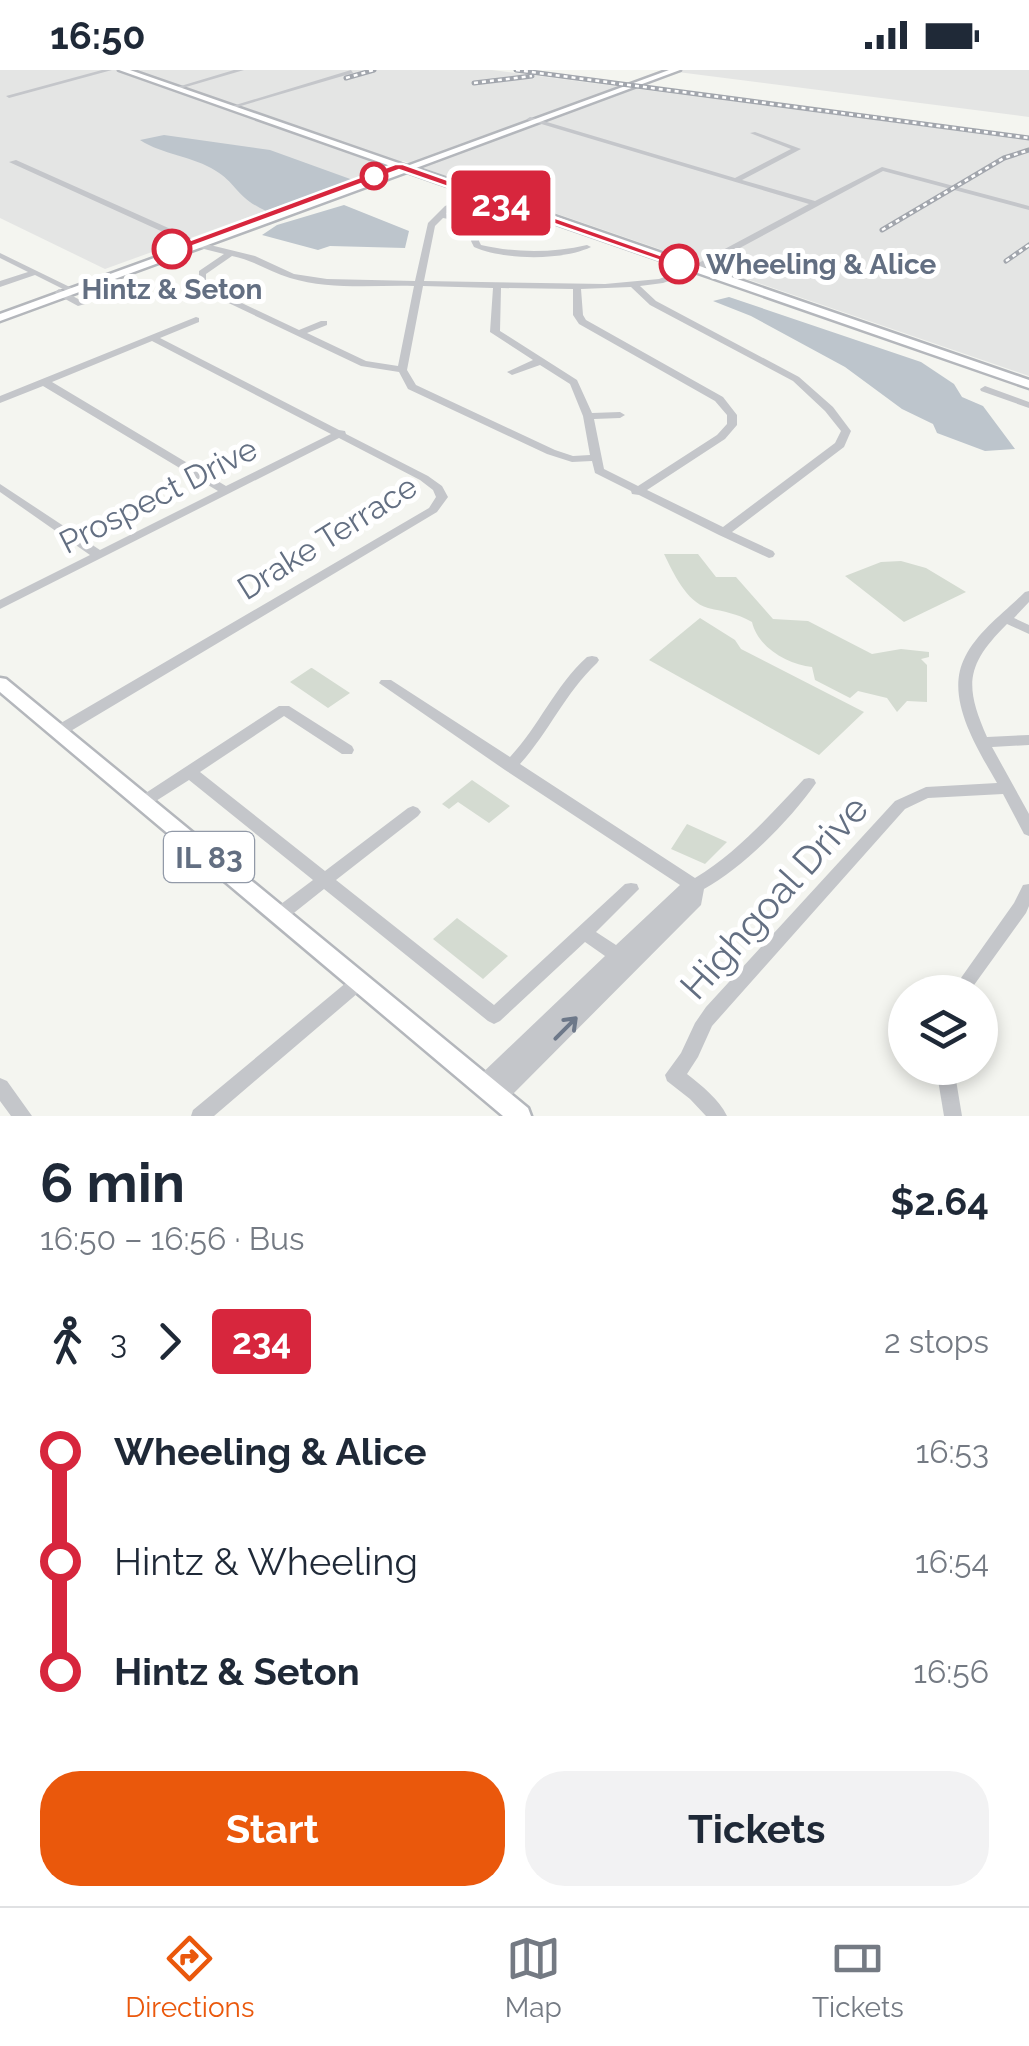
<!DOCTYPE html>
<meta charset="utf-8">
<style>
:root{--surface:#fff;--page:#f2f2f3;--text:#1f2937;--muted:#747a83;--line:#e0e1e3;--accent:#ea580c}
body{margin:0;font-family:Raleway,sans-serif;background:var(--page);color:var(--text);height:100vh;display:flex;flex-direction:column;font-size:38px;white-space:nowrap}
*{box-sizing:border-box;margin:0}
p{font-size:32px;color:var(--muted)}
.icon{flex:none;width:55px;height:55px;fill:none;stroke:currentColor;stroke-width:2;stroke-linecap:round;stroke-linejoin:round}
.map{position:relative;height:1046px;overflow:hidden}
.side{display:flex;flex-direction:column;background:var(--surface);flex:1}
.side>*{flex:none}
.badge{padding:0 20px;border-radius:8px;font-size:35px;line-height:65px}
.tools{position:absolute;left:888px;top:905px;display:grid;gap:20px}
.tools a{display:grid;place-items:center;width:110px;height:110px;border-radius:50%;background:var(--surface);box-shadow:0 5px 15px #0003;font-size:50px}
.map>.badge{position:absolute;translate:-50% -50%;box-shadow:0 0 0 5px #fff}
.legs{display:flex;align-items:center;gap:15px;height:110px;padding:0 40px;font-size:32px}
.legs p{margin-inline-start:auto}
.summary{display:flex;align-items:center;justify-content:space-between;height:170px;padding:0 40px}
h1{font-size:55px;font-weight:700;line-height:75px}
.cta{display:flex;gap:20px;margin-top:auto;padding:20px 40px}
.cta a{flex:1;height:115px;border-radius:40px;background:var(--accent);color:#fff;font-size:40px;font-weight:700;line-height:115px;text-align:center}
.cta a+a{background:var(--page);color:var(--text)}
ul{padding:0 40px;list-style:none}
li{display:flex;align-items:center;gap:35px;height:110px;font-size:38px}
li i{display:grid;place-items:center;width:15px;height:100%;margin:0 12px;background:currentColor}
li i::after{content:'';width:25px;height:25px;margin:-12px;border:8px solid;border-radius:50%;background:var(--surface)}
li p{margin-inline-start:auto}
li:first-child i{background:linear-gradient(#0000 50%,currentColor 0)}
li:last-child i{background:linear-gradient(currentColor 50%,#0000 0)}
.status{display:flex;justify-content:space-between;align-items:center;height:70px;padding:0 50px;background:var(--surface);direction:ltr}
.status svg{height:28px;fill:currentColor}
.tab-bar{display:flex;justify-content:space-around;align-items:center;height:140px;border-top:2px solid var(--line);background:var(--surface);font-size:28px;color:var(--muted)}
.tab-bar a{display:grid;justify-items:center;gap:5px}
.tab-bar .on{color:var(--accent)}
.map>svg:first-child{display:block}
.built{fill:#e4e5e4}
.green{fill:#d4dbd1}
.water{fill:#bdc5cc}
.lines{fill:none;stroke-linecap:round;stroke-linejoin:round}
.major-casing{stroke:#b4b7bc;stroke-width:5}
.minor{fill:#c4c6ca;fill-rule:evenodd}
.major{fill:#fff;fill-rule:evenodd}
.rail-casing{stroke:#a2a6ad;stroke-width:5}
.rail{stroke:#fff;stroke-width:2.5;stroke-dasharray:4;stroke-linecap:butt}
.oneway{stroke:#6d7889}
.line-1{fill:#d7263d;stroke:#fff;stroke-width:2.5}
.stop-1-dot{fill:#fff;stroke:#d7263d;stroke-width:5}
.labels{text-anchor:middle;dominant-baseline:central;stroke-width:10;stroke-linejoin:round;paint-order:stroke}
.far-stop-label{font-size:28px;font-weight:bold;fill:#636f82;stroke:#fff;text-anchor:start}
.shield{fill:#fff;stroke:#929aa8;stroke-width:2.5}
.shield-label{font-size:30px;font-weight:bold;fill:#636f82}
.street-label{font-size:32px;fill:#636f82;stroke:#fff}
.near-street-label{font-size:38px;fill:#636f82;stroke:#fff}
</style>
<div class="status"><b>16:50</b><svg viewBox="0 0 49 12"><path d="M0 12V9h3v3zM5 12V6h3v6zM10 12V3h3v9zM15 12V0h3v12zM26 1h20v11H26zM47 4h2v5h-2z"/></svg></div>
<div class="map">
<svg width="1029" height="1046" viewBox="0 0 1029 1046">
<rect width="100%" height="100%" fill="#f4f5f0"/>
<!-- built -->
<path class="built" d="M 0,0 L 492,0 L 1029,70 L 1029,306 L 403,91 L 105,199 L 0,148 Z
M 662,0 L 1029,0 L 1029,47 Z"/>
<!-- green -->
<path class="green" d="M 664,484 L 698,484 L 716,507 L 736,507 L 773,549 L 808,551 L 872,584 L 901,579 L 929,582 L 929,587 L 921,589 L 927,595 L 927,632 L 907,631 L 897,642 L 887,628 L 858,621 L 850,628 L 815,610 L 812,597 C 788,594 758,578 752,552 C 736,543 725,542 708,538 C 686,532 673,502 664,484 Z
M 901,491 L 926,498 L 966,522 L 904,552 L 845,506 L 881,492 Z
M 700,548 L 735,570 L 741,579 L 864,642 L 819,685 L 649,590 Z
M 311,598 L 312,598 L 350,623 L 328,638 L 290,612 Z
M 472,710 L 510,736 L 489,753 L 458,732 L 449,739 L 442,734 Z
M 687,754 L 727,772 L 705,794 L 671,779 Z
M 457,848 L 508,886 L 483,909 L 433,869 Z"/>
<!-- water -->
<path class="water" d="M 164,65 L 270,80 L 353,110 L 266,141 C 237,128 236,113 216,101 C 193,86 163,85 140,70 Z
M 344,135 L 409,161 L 405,178 L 330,176 L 318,180 L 262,165 L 277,155 Z
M 729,227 L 921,292 L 954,314 L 962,327 L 983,336 L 1015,379 L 985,381 L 937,363 L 933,354 L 902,339 L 845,297 L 751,246 L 713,231 Z"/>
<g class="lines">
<!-- major casing -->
<g class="major-casing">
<path id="major" d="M 119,0 L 130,0 L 407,96 L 669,0 L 680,0 L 416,98 L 1029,310 L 1029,318 L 407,102 L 0,251 L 0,244 L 399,99 Z
M 0,608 L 6,609 L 528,1038 L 531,1046 L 503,1046 L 0,622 Z"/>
</g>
<!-- minor -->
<path class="minor" d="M 102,0 L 112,0 L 9,28 L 6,26 Z
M 234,0 L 244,0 L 179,19 L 174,18 Z
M 351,0 L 353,3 L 234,38 L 229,37 Z
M 530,47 L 735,108 L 791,79 L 750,63 L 755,62 L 801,79 L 742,110 L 815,131 L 882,97 L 1029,136 L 1029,140 L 883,101 L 697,201 L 663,213 L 640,216 L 656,231 L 799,307 L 833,337 L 851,361 L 844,377 L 732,462 L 773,481 L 775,484 L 773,487 L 769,488 L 719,465 L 639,425 L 632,424 L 631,421 L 595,403 L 592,391 L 572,392 L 547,384 L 408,319 L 399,302 L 361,296 L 199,219 L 199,201 L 224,184 L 196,177 L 9,92 L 16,90 L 202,173 L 255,186 L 294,204 L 327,209 L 415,211 L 428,153 L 445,136 L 478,122 L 482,124 L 481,126 L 451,140 L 446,144 L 482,151 L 479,171 L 481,175 C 516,183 552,183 587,175 L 591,177 C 562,191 503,190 474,177 L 471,171 L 475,154 L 443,148 L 435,156 L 424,211 L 605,214 L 659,209 L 691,197 L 809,134 L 528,50 L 527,49 ZM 232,186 C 253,190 270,202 290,208 C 329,220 374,215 414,216 L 398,296 L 366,291 L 307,263 L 327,255 L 327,251 L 321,251 L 299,260 L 206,216 L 206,204 ZM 423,216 L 493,218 L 490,262 L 533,290 L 507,302 L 512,305 L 540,295 L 570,314 L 583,346 L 590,385 L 573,386 L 555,380 L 416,315 L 407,300 ZM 631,217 L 650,235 L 793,311 L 825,341 L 841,361 L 835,373 L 723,457 L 647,420 L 725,369 L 737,355 L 737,345 L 723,327 L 586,250 L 583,245 L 581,219 ZM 501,218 L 573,219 L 573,245 L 579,254 L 715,331 L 727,345 L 727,354 L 717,365 L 638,416 L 604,399 L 594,349 L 620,348 L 625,345 L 620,342 L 592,343 L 577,310 L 500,261 Z
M 0,183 L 78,221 L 71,223 L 35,205 L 0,217 L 0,211 L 28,202 L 0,188 Z
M 59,219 L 84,232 L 85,234 L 78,236 L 56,224 L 55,222 Z
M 196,247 L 199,248 L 199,252 L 160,268 L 339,360 L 345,361 L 346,364 L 428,406 L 442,416 L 448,427 L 437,442 L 64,665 L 54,665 L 52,661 L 54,657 L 429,438 L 436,427 L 433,420 L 420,410 L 339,368 L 0,539 L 0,530 L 90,485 L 0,422 L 0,414 L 100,480 L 218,421 L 43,316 L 0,333 L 0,326 ZM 152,271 L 331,364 L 226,416 L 52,312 Z
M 985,316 L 1029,332 L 1029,338 L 981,321 L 980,319 Z
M 1029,521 L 1029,532 L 1014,548 L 1029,555 L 1029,564 L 1007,554 C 966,595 964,615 987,667 L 1029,665 L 1029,675 L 992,677 L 1029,744 L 1029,766 L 1024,764 L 1003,724 L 928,728 L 905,739 L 712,956 L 698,987 L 687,1004 C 702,1016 719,1029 727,1046 L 706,1046 L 690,1029 L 667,1011 L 665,1005 L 681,983 L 695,953 L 706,937 L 895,731 L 926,717 L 997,713 C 977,678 944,627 965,587 C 978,561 1005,542 1025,522 Z
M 592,586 L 597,587 L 599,590 L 597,593 C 565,623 549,662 520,694 L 695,808 C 738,782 770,745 804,709 L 809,708 L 814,709 L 816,713 C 791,749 743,798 704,819 L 701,835 L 504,1033 L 497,1036 L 490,1033 L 488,1027 L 490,1021 L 687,827 L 490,1021 L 483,1023 L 476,1021 L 474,1015 L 476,1009 L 605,886 L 585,872 L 500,951 L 494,954 L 488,951 L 324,819 L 285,850 L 279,852 L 273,850 L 271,845 L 273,840 L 313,810 L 189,710 L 148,736 L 143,738 L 138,736 L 135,732 L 138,728 L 279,636 L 289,636 L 352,676 L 354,680 L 352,684 L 342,684 L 284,646 L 200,702 L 325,801 L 408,738 L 413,736 L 418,738 L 421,742 L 418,746 L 336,810 L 494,935 L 625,814 L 631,813 L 637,814 L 639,819 L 596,862 L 616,875 L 680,815 L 505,700 L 379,613 L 381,610 L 391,610 L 510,687 C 539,656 555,616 587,587 Z
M 1029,814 L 1029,836 L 1026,843 L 969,922 L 951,922 L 1014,833 L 1023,815 Z
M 359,905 L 365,907 L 368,912 L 365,917 L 214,1046 L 191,1046 L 193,1040 L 353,907 Z
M 936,998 L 954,998 L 962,1046 L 944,1046 Z
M 0,1008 L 7,1011 L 32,1046 L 11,1046 L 0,1031 Z"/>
<!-- major -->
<use href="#major" class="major"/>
<!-- rail casing -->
<g class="rail-casing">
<path id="rail" d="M 516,0 L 1029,68
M 346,8 L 374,0
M 474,13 L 532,6
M 882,160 L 1004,88 L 1029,80
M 1006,191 L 1029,175"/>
</g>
<!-- rail -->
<use href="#rail" class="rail"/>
</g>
<!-- one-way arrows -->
<defs><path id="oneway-shaft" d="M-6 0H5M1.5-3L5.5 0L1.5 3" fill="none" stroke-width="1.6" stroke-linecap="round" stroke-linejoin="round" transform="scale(2.5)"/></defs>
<use class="oneway" href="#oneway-shaft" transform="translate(566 958) rotate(-45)"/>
<!-- line-1 -->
<path class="line-1" d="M 395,94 L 403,94 L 686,194 L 675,196 L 399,100 L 177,182 L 166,179 Z"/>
<!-- markers -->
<g class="stop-1-dot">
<circle cx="374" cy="106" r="12"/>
<circle cx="172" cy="179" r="18"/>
<circle cx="679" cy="194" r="18"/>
</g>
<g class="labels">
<!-- far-stop labels -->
<g class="far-stop-label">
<text x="706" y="194">Wheeling &amp; Alice</text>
<text x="172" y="219" text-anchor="middle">Hintz &amp; Seton</text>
</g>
<!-- shield labels -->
<rect class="shield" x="164" y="762" width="90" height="50" rx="8"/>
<g class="shield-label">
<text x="209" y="787">IL 83</text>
</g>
<!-- street labels -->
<g class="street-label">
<text transform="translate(158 425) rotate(-27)">Prospect Drive</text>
<text transform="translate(327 467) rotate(-32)">Drake Terrace</text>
</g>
<!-- near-street labels -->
<g class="near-street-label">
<text transform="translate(774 827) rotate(-48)">Highgoal Drive</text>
</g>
</g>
</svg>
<div class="tools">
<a><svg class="icon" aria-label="layers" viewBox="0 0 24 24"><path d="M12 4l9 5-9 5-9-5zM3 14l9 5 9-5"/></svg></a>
</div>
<b class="badge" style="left:501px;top:133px;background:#d7263d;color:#fff">234</b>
</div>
<section class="side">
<div class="summary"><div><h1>6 min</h1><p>16:50 – 16:56 · Bus</p></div><b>$2.64</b></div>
<div class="legs"><svg class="icon" aria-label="walk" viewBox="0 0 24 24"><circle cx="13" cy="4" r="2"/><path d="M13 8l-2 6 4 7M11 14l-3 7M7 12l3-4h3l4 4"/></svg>3<svg class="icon" aria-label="forward" viewBox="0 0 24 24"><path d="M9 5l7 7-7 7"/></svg><b class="badge" style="background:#d7263d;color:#fff">234</b><p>2 stops</p></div>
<ul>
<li><i style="color:#d7263d"></i><b>Wheeling &amp; Alice</b><p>16:53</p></li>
<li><i style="color:#d7263d"></i><span>Hintz &amp; Wheeling</span><p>16:54</p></li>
<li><i style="color:#d7263d"></i><b>Hintz &amp; Seton</b><p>16:56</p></li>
</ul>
<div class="cta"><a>Start</a><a>Tickets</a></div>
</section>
<nav class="tab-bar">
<a class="on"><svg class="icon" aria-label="directions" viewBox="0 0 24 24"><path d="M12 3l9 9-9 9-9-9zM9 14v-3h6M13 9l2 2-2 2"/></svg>Directions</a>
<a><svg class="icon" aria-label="map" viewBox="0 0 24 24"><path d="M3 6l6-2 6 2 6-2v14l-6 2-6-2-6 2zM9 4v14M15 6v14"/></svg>Map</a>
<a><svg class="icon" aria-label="tickets" viewBox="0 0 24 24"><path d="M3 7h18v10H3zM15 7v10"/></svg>Tickets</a>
</nav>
